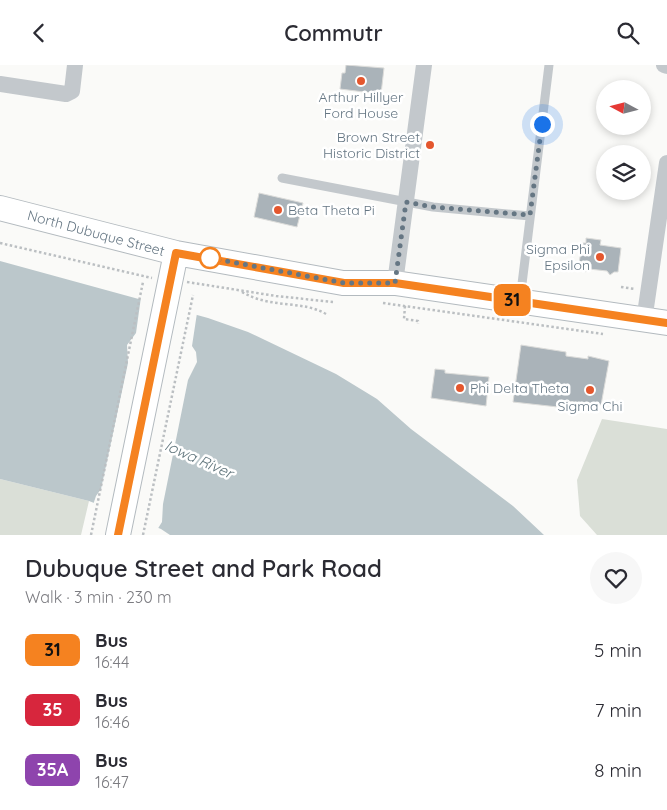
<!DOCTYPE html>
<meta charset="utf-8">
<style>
:root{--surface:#fff;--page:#f7f7f7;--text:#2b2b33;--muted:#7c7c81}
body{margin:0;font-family:Quicksand,sans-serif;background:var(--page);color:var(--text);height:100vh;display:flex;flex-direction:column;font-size:19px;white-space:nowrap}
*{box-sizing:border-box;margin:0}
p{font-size:16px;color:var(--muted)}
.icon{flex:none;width:28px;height:28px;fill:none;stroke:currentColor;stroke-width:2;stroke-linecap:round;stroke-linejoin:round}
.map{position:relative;height:470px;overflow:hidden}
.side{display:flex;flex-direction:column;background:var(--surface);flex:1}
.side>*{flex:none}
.badge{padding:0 10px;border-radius:8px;font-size:18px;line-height:32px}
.needle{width:32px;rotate:277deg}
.fabs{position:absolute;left:596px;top:15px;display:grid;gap:10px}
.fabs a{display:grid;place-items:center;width:55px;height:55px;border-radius:50%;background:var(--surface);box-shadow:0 2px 8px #0003;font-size:25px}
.you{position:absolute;width:25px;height:25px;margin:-12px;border:4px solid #fff;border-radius:50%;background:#1a73e8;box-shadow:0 0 0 8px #1a73e833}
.map>.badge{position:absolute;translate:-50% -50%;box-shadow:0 0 0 2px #fff}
.round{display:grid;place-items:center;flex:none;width:52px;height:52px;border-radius:26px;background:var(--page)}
.headline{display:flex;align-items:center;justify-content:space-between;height:85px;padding:0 25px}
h1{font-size:24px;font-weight:600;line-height:38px}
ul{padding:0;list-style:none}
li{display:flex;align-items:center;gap:15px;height:60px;padding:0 25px}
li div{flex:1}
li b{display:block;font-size:19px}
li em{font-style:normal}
li .badge{min-width:55px;font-weight:700;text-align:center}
header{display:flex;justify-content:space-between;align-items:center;height:65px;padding:0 25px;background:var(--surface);font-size:22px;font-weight:600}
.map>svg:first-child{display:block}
.green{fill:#dadfd7}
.water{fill:#bbc7cb}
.pier{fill:#fafaf8}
.building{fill:#aab3b9;stroke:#dcdcda}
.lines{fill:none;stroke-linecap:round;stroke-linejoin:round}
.secondary-casing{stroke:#b3babf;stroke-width:26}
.path{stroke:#bbbfc2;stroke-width:2.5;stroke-dasharray:2.5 2.5;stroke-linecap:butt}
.lane{stroke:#c3c8cc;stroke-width:9}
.street{stroke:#c3c8cc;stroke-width:16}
.secondary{stroke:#fff;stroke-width:24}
.line-casing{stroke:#fff;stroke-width:11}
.line{stroke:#f58220;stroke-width:8}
.walk{stroke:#657683;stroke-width:5;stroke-dasharray:0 9}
.poi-dot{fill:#e4572e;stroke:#fff;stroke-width:2}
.stop-dot{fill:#fff;stroke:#f58220;stroke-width:2.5}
.labels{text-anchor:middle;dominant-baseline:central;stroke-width:5;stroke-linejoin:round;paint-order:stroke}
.poi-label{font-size:14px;fill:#657683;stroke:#fff}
.street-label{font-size:14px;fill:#657683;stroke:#fff}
.water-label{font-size:15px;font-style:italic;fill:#60757c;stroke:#fff}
</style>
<header><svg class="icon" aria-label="back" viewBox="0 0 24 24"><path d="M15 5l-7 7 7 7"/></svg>Commutr<svg class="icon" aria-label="search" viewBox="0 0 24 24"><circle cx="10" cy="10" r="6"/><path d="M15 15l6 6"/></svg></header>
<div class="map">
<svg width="667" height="470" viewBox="0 0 667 470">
<rect width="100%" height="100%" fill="#fafaf8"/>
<!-- green -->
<path class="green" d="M 602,354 L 667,364 L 667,470 L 597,470 L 580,451 L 577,415 Z
M 0,414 L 89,436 L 81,470 L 0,470 Z"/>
<!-- water -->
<path class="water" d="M 0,196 L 208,253 L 248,267 L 336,309 L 377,334 L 411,364 L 513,441 L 544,470 L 170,470 L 161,464 L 89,436 L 0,414 Z"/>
<!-- pier -->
<path class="pier" d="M 141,232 L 197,248 L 192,281 L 196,287 L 197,297 L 188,315 L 163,439 L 162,457 L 157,465 L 93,440 L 96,431 L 101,424 L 128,298 L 127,280 L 136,268 Z"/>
<!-- building -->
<path class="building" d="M 346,0 L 384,3 L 381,29 L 340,24 L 342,8 L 345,8 Z
M 259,128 L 303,138 L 297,162 L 254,152 Z
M 586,173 L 601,175 L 600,180 L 621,183 L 618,207 L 614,207 L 610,210 L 607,206 L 589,204 L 585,207 L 579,199 L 582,178 L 586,178 Z
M 521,280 L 566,287 L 566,291 L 588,294 L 588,291 L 609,296 L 601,340 L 598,340 L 597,344 L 586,342 L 587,339 L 559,335 L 558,342 L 513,337 Z
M 435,304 L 445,305 L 445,308 L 489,312 L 486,341 L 431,333 Z"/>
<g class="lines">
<!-- secondary casing -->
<g class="secondary-casing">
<path id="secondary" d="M 0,143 L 176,188 L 343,218 L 395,218 L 667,258
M 118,470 L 176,188"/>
</g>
<!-- path -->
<path class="path" d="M 0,178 L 152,213
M 187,217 L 276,231 L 333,237
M 621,222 L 635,224
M 242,227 C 271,244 303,235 326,249
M 383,238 L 603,269
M 405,241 L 404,254 L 418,256 L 418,259
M 91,470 L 143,217
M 143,470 L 193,230"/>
<!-- lane -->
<path class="lane" d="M 282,113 L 433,142 L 530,151
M 520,235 L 549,0"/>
<!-- street -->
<path class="street" d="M 664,0 L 667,1
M 0,19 L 66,29 L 72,26 L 75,0
M 395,218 L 424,0
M 644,256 L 667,98"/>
<!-- secondary -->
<use href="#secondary" class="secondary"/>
</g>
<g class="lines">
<!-- line casing -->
<g class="line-casing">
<path id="line" d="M 118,470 L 176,188 L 344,218 L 395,218 L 667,258"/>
</g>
<!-- line -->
<use href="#line" class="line"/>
<!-- walk -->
<path class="walk" d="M 210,193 L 344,218 L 395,218 L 406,137 L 433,142 L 530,150 L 542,59"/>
</g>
<!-- markers -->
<g class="poi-dot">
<circle cx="361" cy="16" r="5"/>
<circle cx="430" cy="80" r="5"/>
<circle cx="278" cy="145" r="5"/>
<circle cx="600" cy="192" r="5"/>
<circle cx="460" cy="323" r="5"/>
<circle cx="590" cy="325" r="5"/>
</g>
<circle class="stop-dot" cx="210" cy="193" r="10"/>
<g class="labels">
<!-- poi labels -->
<g class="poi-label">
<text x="361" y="32">Arthur Hillyer<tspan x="361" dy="16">Ford House</tspan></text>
<text x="420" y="72" text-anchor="end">Brown Street<tspan x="420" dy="16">Historic District</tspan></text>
<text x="288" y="145" text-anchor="start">Beta Theta Pi</text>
<text x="590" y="184" text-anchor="end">Sigma Phi<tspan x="590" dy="16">Epsilon</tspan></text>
<text x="470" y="323" text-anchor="start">Phi Delta Theta</text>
<text x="590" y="341">Sigma Chi</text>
</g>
<!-- street labels -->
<g class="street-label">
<text transform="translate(96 168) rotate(15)">North Dubuque Street</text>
</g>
<!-- water labels -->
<g class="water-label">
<text transform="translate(199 394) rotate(24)">Iowa River</text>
</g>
</g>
</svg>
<div class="fabs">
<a><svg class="needle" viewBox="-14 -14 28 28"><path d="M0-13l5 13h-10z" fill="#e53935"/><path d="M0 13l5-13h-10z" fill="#7c7c81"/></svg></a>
<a><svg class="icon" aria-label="layers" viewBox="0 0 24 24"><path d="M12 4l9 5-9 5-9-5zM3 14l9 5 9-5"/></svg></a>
</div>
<div class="you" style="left:542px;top:59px"></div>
<b class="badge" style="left:512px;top:235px;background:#f58220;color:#111">31</b>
</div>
<section class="side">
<div class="headline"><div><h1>Dubuque Street and Park Road</h1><p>Walk · 3 min · 230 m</p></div><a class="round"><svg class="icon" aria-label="heart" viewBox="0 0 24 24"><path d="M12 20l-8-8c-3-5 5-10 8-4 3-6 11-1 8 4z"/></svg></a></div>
<ul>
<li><span class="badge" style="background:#f58220;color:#111">31</span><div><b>Bus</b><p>16:44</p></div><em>5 min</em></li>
<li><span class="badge" style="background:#d7263d;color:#fff">35</span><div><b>Bus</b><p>16:46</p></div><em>7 min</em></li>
<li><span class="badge" style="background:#8e44ad;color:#fff">35A</span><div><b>Bus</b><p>16:47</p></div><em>8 min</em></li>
</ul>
</section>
